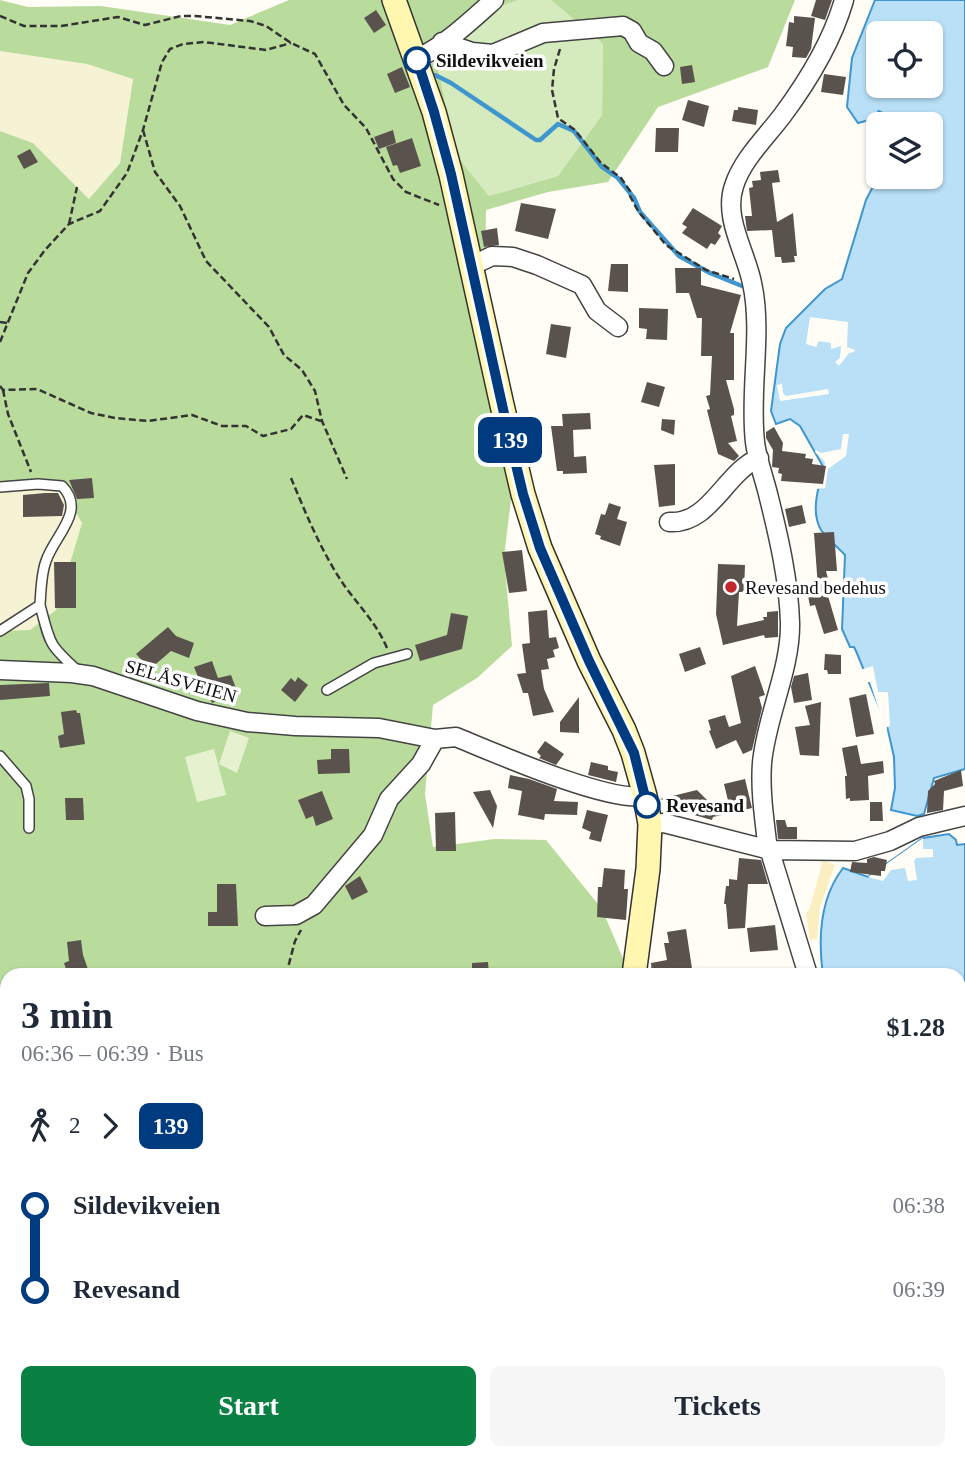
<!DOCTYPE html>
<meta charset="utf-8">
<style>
:root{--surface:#fff;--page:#f6f6f7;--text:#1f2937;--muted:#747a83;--accent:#0b8043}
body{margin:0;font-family:"Times New Roman",serif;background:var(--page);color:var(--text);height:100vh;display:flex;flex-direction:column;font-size:26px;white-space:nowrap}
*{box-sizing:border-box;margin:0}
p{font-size:23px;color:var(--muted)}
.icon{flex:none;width:38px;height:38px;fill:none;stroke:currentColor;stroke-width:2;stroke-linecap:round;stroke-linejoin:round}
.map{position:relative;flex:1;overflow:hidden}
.details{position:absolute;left:0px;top:968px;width:966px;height:492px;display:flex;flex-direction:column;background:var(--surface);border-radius:21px 21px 0 0;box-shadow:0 2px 5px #0004}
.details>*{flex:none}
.badge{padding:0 14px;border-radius:10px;font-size:24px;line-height:46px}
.tools{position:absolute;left:866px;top:21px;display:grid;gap:14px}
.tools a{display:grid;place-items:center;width:77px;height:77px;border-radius:10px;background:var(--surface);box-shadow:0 2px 5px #0004;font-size:35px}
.map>.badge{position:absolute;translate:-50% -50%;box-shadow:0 0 0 4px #fff}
.legs{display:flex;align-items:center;gap:10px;height:77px;padding:0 21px;font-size:23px}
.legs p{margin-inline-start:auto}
.head{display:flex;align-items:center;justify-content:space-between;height:119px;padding:0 21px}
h1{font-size:38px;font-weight:700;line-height:52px}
.primary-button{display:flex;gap:14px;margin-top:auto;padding:14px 21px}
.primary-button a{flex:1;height:80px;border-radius:10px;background:var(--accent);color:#fff;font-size:28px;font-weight:700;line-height:80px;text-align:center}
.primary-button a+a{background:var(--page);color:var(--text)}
ul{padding:0 21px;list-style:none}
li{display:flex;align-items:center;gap:24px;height:84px;font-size:26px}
li i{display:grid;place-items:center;width:10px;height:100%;margin:0 9px;background:currentColor}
li i::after{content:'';width:18px;height:18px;margin:-9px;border:5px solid;border-radius:50%;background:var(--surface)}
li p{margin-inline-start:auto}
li:first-child i{background:linear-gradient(#0000 50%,currentColor 0)}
li:last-child i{background:linear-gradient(currentColor 50%,#0000 0)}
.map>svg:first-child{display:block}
.farmland{fill:#f6f3d4}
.green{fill:#d5ebbd}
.forest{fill:#b9dc9c}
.sand{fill:#fbeec1}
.pitch{fill:#e6f2cf}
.water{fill:#b9e0f7;stroke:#3f96cf;stroke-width:2;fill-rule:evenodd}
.pier{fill:#fffdf5}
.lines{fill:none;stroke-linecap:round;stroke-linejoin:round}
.stream{stroke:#3f96cf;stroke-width:4.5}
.building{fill:#5a524d}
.service-casing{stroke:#444;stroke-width:12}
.minor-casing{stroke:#444;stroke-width:21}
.secondary-casing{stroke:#333;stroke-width:26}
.path{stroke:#333;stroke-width:2.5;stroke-dasharray:7 3.5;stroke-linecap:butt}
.service{stroke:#fff;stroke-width:9}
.minor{stroke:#fff;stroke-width:18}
.secondary{stroke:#fff6b0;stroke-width:23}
.line-1-casing{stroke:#fff;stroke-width:16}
.line-1{stroke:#003b80;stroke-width:10}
.stop-1-dot{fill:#fff;stroke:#003b80;stroke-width:3.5}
.poi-dot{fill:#c4262e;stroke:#fff;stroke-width:2.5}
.labels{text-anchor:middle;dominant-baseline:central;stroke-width:7;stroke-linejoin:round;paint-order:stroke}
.stop-label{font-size:19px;font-weight:bold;fill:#111;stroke:#fff;text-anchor:start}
.poi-label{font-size:19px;fill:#111;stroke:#fff;text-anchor:start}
.street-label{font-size:19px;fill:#111;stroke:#fff}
</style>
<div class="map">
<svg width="965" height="1458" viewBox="0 0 965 1458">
<rect width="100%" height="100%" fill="#fffdf5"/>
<!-- farmland -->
<path class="farmland" d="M 0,51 L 87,64 L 133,78 L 120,163 L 89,199 L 33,143 L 0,131 Z
M 0,482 L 64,493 L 82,523 L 56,610 L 30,630 L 0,631 Z"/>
<!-- green -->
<path class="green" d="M 519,0 L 551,0 L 603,44 L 602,115 L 558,176 L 489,196 L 457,156 L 438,69 L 438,57 L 443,44 L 475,14 Z"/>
<!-- forest -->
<path class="forest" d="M 0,0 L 28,7 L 101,6 L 230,25 L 289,0 L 519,0 L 475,14 L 443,44 L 438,57 L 438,69 L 457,156 L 489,196 L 558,176 L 602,115 L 603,44 L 551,0 L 795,0 L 768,67 L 658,107 L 608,182 L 548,192 L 486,210 L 485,288 L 509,375 L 515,467 L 504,557 L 512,646 L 477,678 L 433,705 L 425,794 L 433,847 L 495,839 L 546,840 L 602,909 L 630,975 L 7,975 L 7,1452 L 959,1452 L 959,1116 L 965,1117 L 965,1458 L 0,1458 L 0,631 L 30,630 L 56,610 L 82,523 L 64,493 L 0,482 L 0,131 L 33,143 L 89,199 L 120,163 L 133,79 L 87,64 L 0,51 Z"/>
<!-- sand -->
<path class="sand" d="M 823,860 L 835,865 L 820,907 L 817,939 L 810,940 L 806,914 L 810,908 Z"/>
<!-- pitch -->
<path class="pitch" d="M 230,731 L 249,738 L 237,773 L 219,764 Z
M 214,749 L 226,795 L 197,802 L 185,757 Z"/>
<!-- water -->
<path class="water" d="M 875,0 L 965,0 L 965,769 L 934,778 L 924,814 L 917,816 L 891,810 L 895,788 L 894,757 L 887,726 L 856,651 L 854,647 L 850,647 L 842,629 L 845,555 C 838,547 827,539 821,530 C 811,513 817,487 825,470 L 800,426 L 790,419 L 776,424 L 771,411 L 780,344 L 786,328 L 825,289 L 842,279 L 866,200 L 878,177 L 931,177 L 931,124 L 891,124 L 886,115 L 879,111 L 869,120 L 858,123 L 847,107 L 852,58 ZM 878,33 L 931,33 L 931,86 L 878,86 Z
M 949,834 L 956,840 L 957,845 L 965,844 L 965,1017 L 959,1012 L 959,975 L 823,975 C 818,939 820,898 843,868 L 868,877 L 923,838 Z"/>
<!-- pier -->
<path class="pier" d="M 810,317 L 848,322 L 847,347 L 855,350 L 854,352 L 849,353 L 839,366 L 835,362 L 840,358 L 841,346 L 831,349 L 831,343 L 819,341 L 816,347 L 806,344 Z
M 782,384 L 783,393 L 786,396 L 828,389 L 829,394 L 780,401 L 777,385 Z
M 843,434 L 849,434 L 846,456 L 828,469 L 825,488 L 816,489 L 816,484 L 822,481 L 825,462 L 815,452 L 816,450 L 821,453 L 841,449 Z
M 873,666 L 878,692 L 888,692 L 890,726 L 887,727 L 886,732 L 870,682 L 865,682 L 860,670 Z
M 923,838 L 923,849 L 933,849 L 933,857 L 916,858 L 914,861 L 917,880 L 908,881 L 905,868 L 891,870 L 883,881 L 868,877 Z"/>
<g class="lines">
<!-- stream -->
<path class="stream" d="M 435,75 L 451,83 L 536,140 L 540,140 L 558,124 L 574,131 L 602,167 L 618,178 L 634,198 L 640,212 L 679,256 L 710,273 L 742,286"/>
</g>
<!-- building -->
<path class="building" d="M 816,0 L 832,0 L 825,20 L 811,16 Z
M 376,10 L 386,25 L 374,33 L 364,18 Z
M 794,16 L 815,18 L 811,49 L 806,58 L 792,57 L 793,47 L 786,46 L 789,22 L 794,23 Z
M 692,65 L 695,82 L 682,84 L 680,67 Z
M 402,67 L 410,87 L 395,93 L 387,74 Z
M 824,74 L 846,77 L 843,95 L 821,92 Z
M 688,100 L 709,106 L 704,127 L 682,120 Z
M 738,107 L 758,110 L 756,125 L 732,121 L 734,110 L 738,110 Z
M 656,128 L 679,128 L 678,152 L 655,152 Z
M 393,130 L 396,143 L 379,149 L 374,137 Z
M 412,138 L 421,166 L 400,173 L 397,165 L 393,166 L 386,147 Z
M 30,149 L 38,162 L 24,169 L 17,156 Z
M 778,170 L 780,182 L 772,183 L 777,222 L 793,213 L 797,256 L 794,256 L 795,262 L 782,263 L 781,257 L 775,257 L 772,230 L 747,231 L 746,224 L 745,216 L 752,216 L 749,188 L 753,187 L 752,181 L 761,180 L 760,172 Z
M 521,203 L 556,209 L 548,239 L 515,231 Z
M 693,208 L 722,226 L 718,233 L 721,236 L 715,245 L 711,243 L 707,249 L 682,233 L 687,227 L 682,224 Z
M 497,228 L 499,245 L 484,247 L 481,231 Z
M 611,264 L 628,264 L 628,292 L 608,291 Z
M 675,268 L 701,268 L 701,285 L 741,295 L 730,333 L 734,333 L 734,380 L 726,380 L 734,409 L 734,415 L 731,416 L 737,441 L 728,443 L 739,456 L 734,461 L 718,454 L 707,410 L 710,409 L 706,396 L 710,395 L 712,356 L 701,356 L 702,318 L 697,318 L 689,293 L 676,293 Z
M 639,308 L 668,309 L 667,340 L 646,339 L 647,329 L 639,328 Z
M 551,324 L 571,327 L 566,358 L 546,354 Z
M 647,382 L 665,387 L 659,407 L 641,402 Z
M 590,413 L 591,429 L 573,430 L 574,457 L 586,456 L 587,473 L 563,474 L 563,471 L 557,471 L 551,426 L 563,426 L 562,414 Z
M 662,419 L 675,420 L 674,435 L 661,430 Z
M 774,427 L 783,443 L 782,451 L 806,454 L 805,458 L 813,459 L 812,464 L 826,466 L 823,484 L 781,481 L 782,474 L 778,473 L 779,468 L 772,467 L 773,450 L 766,438 L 766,432 Z
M 675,464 L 675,505 L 659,507 L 654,465 Z
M 92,478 L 94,498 L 77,499 L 69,480 Z
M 45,493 L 58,493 L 64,505 L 62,516 L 23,517 L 23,495 Z
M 609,503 L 621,507 L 617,519 L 627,522 L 620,546 L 600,539 L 601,536 L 595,534 L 601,514 L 605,515 Z
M 802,505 L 806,523 L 789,527 L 785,509 Z
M 834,532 L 837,571 L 826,571 L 832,594 L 828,596 L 838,630 L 824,634 L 815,605 L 810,606 L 807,591 L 818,588 L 814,533 Z
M 522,550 L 527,591 L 509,593 L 502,552 Z
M 54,562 L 76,562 L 76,608 L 55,608 Z
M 718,564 L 745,565 L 744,592 L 739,592 L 737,626 L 764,620 L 763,617 L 767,617 L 767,612 L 778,611 L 778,637 L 765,638 L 764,635 L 723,645 L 716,614 Z
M 547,610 L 549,638 L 556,637 L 559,648 L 553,650 L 555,657 L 547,659 L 549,669 L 541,670 L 544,689 L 554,712 L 533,716 L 528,693 L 523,693 L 517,674 L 526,673 L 522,644 L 530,643 L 528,612 Z
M 451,613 L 468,616 L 462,649 L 420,661 L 415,645 L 447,635 Z
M 168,627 L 176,636 L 194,643 L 189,658 L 171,651 L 150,669 L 136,654 Z
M 700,647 L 706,664 L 685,672 L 679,654 Z
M 825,654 L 841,655 L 841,674 L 828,674 L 827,670 L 824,670 Z
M 212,661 L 218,678 L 231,675 L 237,691 L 212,703 L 204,683 L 201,684 L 194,667 Z
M 755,666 L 765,695 L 759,697 L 762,708 L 752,750 L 743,754 L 736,740 L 716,749 L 709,731 L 711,730 L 708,720 L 725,715 L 729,727 L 741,723 L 731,676 Z
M 808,673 L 812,700 L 794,703 L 791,687 L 794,676 Z
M 298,677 L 308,685 L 295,702 L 281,690 L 291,678 L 295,682 Z
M 49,683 L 50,696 L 0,700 L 0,685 Z
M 866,694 L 874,734 L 856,737 L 849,698 Z
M 579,697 L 579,733 L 560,732 L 560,722 Z
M 821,702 L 819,756 L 800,755 L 795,727 L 810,725 L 805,706 Z
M 76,710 L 77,713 L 80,713 L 85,744 L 60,748 L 58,736 L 64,734 L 61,712 Z
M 545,741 L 564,754 L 556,765 L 539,758 L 541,756 L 537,752 Z
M 857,745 L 861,764 L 883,761 L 884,773 L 868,776 L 869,800 L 850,801 L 850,798 L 846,799 L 845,776 L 847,776 L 842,748 Z
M 331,749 L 349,749 L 350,773 L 318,774 L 317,760 L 331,759 Z
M 591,762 L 608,766 L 608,770 L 618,772 L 616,782 L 588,775 Z
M 961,770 L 963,786 L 944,791 L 943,810 L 927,813 L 928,791 L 935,784 L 934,781 Z
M 510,775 L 529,779 L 557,789 L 554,801 L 578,802 L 577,815 L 545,814 L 544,820 L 518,815 L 522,791 L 508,788 Z
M 745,779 L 752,808 L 731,813 L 724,784 Z
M 490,790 L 497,806 L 493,828 L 473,792 Z
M 697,790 L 722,815 L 713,817 L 712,820 L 687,813 L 689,807 L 660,799 Z
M 322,791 L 333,819 L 316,826 L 313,816 L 306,819 L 298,800 Z
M 65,798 L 83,798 L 84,820 L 66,820 Z
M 870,802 L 882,802 L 883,821 L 870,821 Z
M 587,810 L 608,815 L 601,842 L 589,839 L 591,832 L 582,828 Z
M 455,812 L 456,851 L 436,851 L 435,813 Z
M 776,820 L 785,820 L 787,827 L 797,827 L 797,839 L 778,839 Z
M 874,857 L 887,860 L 885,871 L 881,871 L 881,876 L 850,872 L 852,862 L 867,863 L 867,859 Z
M 739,858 L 761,860 L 768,884 L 748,884 L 745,928 L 728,929 L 726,904 L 724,904 L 726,886 L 729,886 L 729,879 L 737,880 Z
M 604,868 L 625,870 L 624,889 L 628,889 L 626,920 L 597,917 L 598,887 L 602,887 Z
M 360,876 L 368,892 L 352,900 L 345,886 Z
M 217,884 L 236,884 L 238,926 L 208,926 L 208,912 L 217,912 Z
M 775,925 L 778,950 L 750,952 L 747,928 Z
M 686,929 L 693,975 L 652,975 L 651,963 L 667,960 L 664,943 L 669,943 L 667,932 Z
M 81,940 L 83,955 L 90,975 L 68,975 L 64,963 L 69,961 L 67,942 Z
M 488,962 L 489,975 L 472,975 L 472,963 Z"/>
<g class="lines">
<!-- service casing -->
<g class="service-casing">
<path id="service" d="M 0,487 L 38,484 L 62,486 C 87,511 54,536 46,561 C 41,574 41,591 40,605 L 0,631
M 40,605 C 50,643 48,644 77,670
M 327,690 L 374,663 L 407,654
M 0,756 L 26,786 L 29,799 L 29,828"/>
</g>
<!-- minor casing -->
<g class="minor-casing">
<path id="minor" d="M 442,42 L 472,52 L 493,54 L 543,33 L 623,26 L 632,31 L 639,43 L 653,51 L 664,66
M 416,58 C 439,51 475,17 494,0
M 471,266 L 492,256 L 513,257 L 537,265 L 582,285 L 597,311 L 618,327
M 669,522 C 710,525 725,472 759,458
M 0,670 L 72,673 L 93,676 L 197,711 L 247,722 L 295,726 L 379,728 L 435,739 L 456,737 C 495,753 609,803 645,796
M 650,824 L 664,823 L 770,850 L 855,851 L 890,841 L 919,827 L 965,816
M 265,916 L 296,915 L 314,905 L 373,835 L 389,799 L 421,764 L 435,739
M 808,975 L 767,842 C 764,817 760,789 762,763 C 766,717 791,669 790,623 C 789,582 779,538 769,498 C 765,480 757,460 755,442 C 749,391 763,332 752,283 C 746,252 723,218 734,186 C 742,160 766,137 782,116 C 808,81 832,42 844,0
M 0,1044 L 7,1043
M 959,1260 L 965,1256
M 959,1443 L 965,1444
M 240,1452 L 242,1458
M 0,1455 L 7,1451
M 806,1458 L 816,1452"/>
</g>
<!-- secondary casing -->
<g class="secondary-casing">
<path id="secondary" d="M 394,0 L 434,112 L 451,175 L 502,405 L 523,494 L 540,548 L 589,661 L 624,730 L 633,753 L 645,796 L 650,824 L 648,869 L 634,975
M 682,1458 L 684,1452"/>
</g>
<!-- path -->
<path class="path" d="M 0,16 L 24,26 L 61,26 L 118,17 L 145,25 L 181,16 L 195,16 L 250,21 L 266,26 L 291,43 L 315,54 L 344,105 L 366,128 L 393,179 L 406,192 L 439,205
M 560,49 L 554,69 L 552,90 L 558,118 L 575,130 L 601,163 L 621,178 L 630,191 L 630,196 L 638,211 L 666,245 L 706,270 L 734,279
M 143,130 L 155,172 L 180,206 L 206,261 L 269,327 L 284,355 L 302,370 L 315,391 L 322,421 L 347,479
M 69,224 L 77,187
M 0,322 L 7,323
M 0,342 L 28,273 L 45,250 L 69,224 L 100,211 L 127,173 L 143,130 L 162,62 L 170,49 L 183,44 L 204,42 L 266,50 L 291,43
M 0,386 L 3,390 L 37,389 L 91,413 L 115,418 L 148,421 L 192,415 L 222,426 L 246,426 L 263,436 L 291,429 L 303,415 L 321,421
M 3,390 L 8,414 L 31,472
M 291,478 C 306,514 322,553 344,585 C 359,606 377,624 387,648
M 286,975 L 295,941 L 301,930
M 0,1076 L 7,1076"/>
<!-- service -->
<use href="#service" class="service"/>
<!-- minor -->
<use href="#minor" class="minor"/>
<!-- secondary -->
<use href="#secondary" class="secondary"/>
</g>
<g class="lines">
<!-- line-1 casing -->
<g class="line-1-casing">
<path id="line-1" d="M 417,60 L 434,112 L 451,174 L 507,427 L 523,494 L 540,548 L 589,661 L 634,753 L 647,805"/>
</g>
<!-- line-1 -->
<use href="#line-1" class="line-1"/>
</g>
<!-- markers -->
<g class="stop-1-dot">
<circle cx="417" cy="60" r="12"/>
<circle cx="647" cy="805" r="12"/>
</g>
<circle class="poi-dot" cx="731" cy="587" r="7"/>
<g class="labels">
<!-- stop labels -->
<g class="stop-label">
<text x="436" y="60">Sildevikveien</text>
<text x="666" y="805">Revesand</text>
</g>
<!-- poi labels -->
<g class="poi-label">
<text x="745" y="587">Revesand bedehus</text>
</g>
<!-- street labels -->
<g class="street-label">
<text transform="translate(181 681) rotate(16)">SELÅSVEIEN</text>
</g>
</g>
</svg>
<div class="tools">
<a><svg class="icon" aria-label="locate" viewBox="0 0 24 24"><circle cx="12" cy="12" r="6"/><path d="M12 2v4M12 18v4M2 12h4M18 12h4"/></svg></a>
<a><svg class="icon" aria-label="layers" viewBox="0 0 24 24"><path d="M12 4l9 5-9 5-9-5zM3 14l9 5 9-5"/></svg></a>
</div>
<b class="badge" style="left:510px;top:440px;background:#003b80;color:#fff">139</b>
<section class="details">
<div class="head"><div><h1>3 min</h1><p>06:36 – 06:39 · Bus</p></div><b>$1.28</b></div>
<div class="legs"><svg class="icon" aria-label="walk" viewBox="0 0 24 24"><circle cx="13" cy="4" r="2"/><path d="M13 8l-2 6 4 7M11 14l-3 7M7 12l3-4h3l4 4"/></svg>2<svg class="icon" aria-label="forward" viewBox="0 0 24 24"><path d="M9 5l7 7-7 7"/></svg><b class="badge" style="background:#003b80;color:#fff">139</b></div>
<ul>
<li><i style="color:#003b80"></i><b>Sildevikveien</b><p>06:38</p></li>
<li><i style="color:#003b80"></i><b>Revesand</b><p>06:39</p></li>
</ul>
<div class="primary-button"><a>Start</a><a>Tickets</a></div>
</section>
</div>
